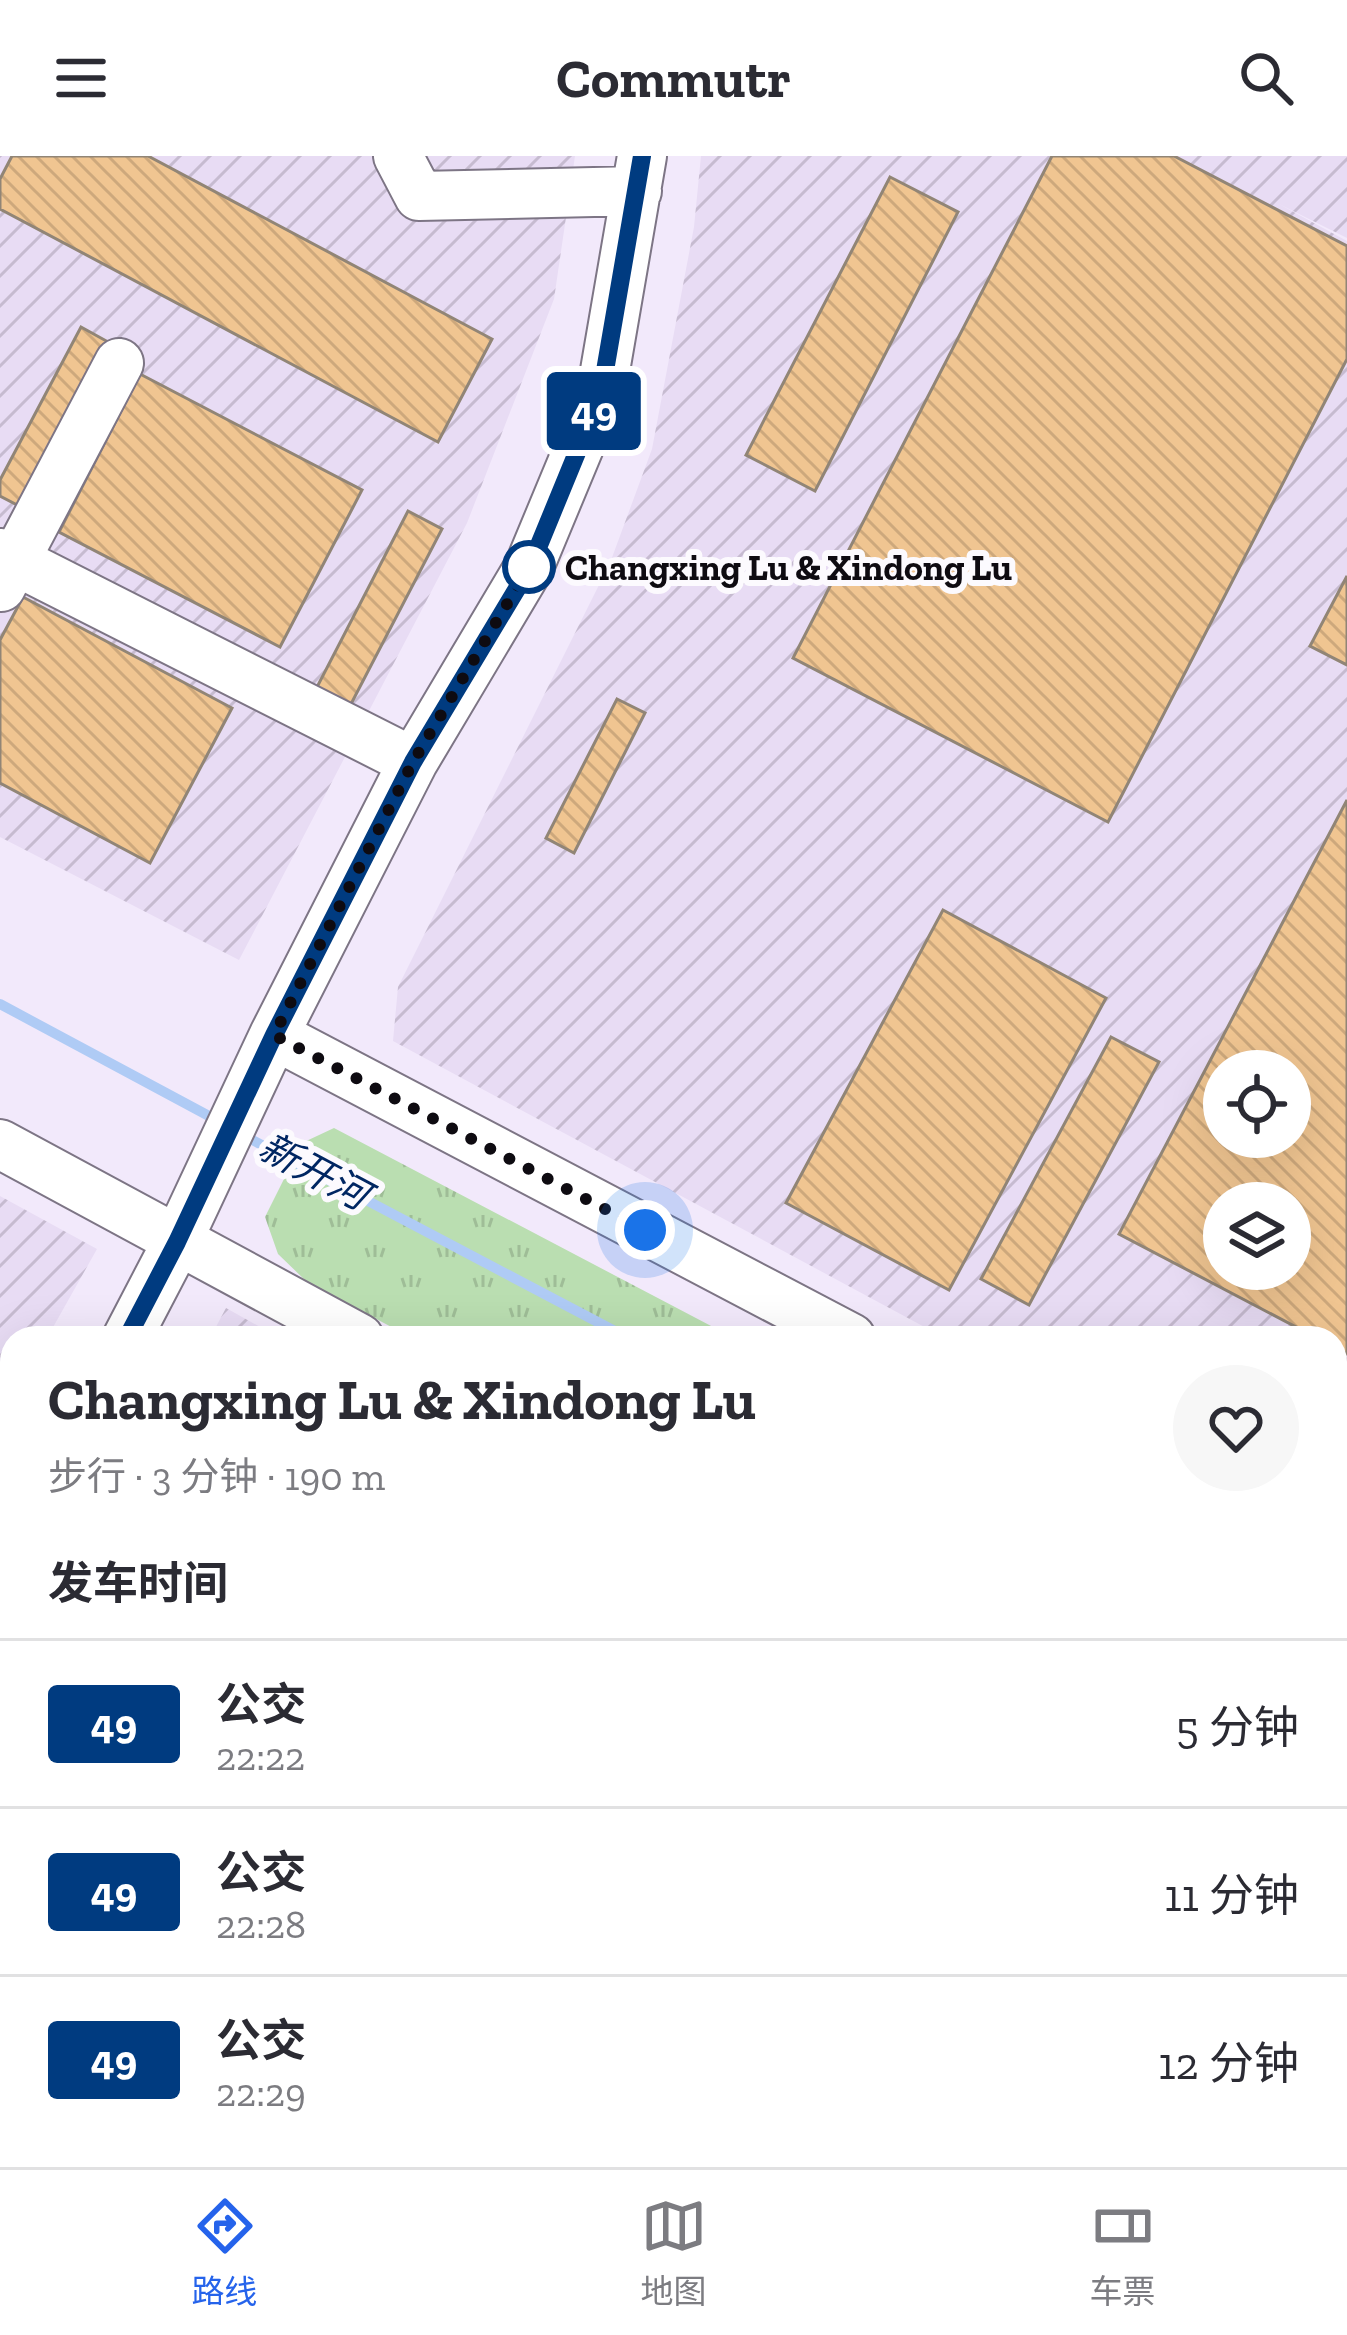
<!DOCTYPE html>
<html lang="zh">
<meta charset="utf-8">
<style>
:root{--surface:#fff;--page:#f7f7f7;--text:#2b2b33;--muted:#7c7c81;--line:#e1e1e2;--accent:#2563eb}
body{margin:0;font-family:"Zilla Slab","Noto Sans SC",serif;background:var(--page);color:var(--text);height:100vh;display:flex;flex-direction:column;font-size:45px;white-space:nowrap}
*{box-sizing:border-box;margin:0}
p{font-size:39px;color:var(--muted)}
.icon{flex:none;width:66px;height:66px;fill:none;stroke:currentColor;stroke-width:2;stroke-linecap:round;stroke-linejoin:round}
.map{position:relative;flex:1;overflow:hidden}
.panel{position:absolute;left:0px;top:1170px;width:1347px;height:843px;display:flex;flex-direction:column;background:var(--surface);border-radius:36px 36px 0 0;box-shadow:0 12px 48px #0002}
.panel>*{flex:none}
.badge{padding:0 24px;border-radius:9px;font-size:42px;line-height:78px}
.tools{position:absolute;left:1203px;top:894px;display:grid;gap:24px}
.tools a{display:grid;place-items:center;width:108px;height:108px;border-radius:50%;background:var(--surface);box-shadow:0 12px 48px #0002;font-size:60px}
.you{position:absolute;width:60px;height:60px;margin:-30px;border:9px solid #fff;border-radius:50%;background:#1a73e8;box-shadow:0 0 0 18px #1a73e833}
.map>.badge{position:absolute;translate:-50% -50%;box-shadow:0 0 0 6px #fff}
h2{padding:0 48px;font-size:45px;line-height:108px}
.round{display:grid;place-items:center;flex:none;width:126px;height:126px;border-radius:63px;background:var(--page)}
.head{display:flex;align-items:center;justify-content:space-between;height:204px;padding:0 48px}
h1{font-size:57px;font-weight:700;line-height:90px}
ul{padding:0;list-style:none}
li{display:flex;align-items:center;gap:36px;height:168px;padding:0 48px;border-top:3px solid var(--line)}
li div{flex:1}
li b{display:block;font-size:45px}
li em{font-style:normal}
li .badge{min-width:132px;font-weight:700;text-align:center}
header{display:flex;justify-content:space-between;align-items:center;height:156px;padding:0 48px;background:var(--surface);font-size:54px;font-weight:700}
.dock{display:flex;justify-content:space-around;align-items:center;height:168px;border-top:3px solid var(--line);background:var(--surface);font-size:33px;color:var(--muted)}
.dock a{display:grid;justify-items:center;gap:6px}
.dock .on{color:var(--accent)}
.map>svg:first-child{display:block}
.industrial{fill:url(#industrial-furrows);fill-rule:evenodd}
.grass{fill:url(#grass-tufts)}
.lines{fill:none;stroke-linecap:round;stroke-linejoin:round}
.stream{stroke:#afcbf5;stroke-width:10}
.building{fill:url(#building-back-hatch);stroke:#918576;stroke-width:3;fill-rule:evenodd}
.minor-casing{stroke:#7d7585;stroke-width:52}
.minor{stroke:#fff;stroke-width:48}
.line-casing{stroke:#fff;stroke-width:27}
.line{stroke:#003b80;stroke-width:18}
.walk{stroke:#0e0b11;stroke-width:12;stroke-dasharray:0 21.6}
.stop-dot{fill:#fff;stroke:#003b80;stroke-width:6}
.labels{text-anchor:middle;dominant-baseline:central;stroke-width:12;stroke-linejoin:round;paint-order:stroke}
.stop-label{font-size:36px;font-weight:bold;fill:#0e0b11;stroke:#fcfafe;text-anchor:start}
.water-label{font-size:39px;font-style:italic;fill:#002662;stroke:#fcfafe}
</style>
<header><svg class="icon" aria-label="menu" viewBox="0 0 24 24"><path d="M4 6h16M4 12h16M4 18h16"/></svg>Commutr<svg class="icon" aria-label="search" viewBox="0 0 24 24"><circle cx="10" cy="10" r="6"/><path d="M15 15l6 6"/></svg></header>
<div class="map">
<svg width="1347" height="2011" viewBox="0 0 1347 2011">
<defs>
<pattern id="industrial-furrows" width="10" height="10" patternUnits="userSpaceOnUse" patternTransform="scale(3)"><rect width="10" height="10" fill="#e8dcf4"/><path d="M-1 1l2-2M0 10L10 0M9 11l2-2" fill="none" stroke="#c6bbd0"/></pattern>
<pattern id="grass-tufts" width="24" height="20" patternUnits="userSpaceOnUse" patternTransform="scale(3)"><rect width="24" height="20" fill="#badeb1"/><path d="M3 7l-1-3M5 7V3M7 7l1-3M15 17l-1-3M17 17v-4M19 17l1-3" fill="none" stroke="#9fbd97"/></pattern>
<pattern id="building-back-hatch" width="6" height="6" patternUnits="userSpaceOnUse" patternTransform="scale(3)"><rect width="6" height="6" fill="#f0c591"/><path d="M-1 5l2 2M0 0l6 6M5-1l2 2" fill="none" stroke="#cda87c"/></pattern>
</defs>
<rect width="100%" height="100%" fill="#f2e9fb"/>
<!-- industrial -->
<path class="industrial" d="M 0,0 L 575,0 L 554,143 L 467,367 L 239,804 L 0,681 Z
M 701,0 L 1347,0 L 1347,82 L 1279,48 L 1347,85 L 1347,1390 L 1335,1384 L 1335,1182 L 945,1182 L 393,885 L 398,831 L 610,407 L 652,293 L 694,71 ZM 1224,915 L 1290,915 L 1290,981 L 1224,981 ZM 1224,1047 L 1290,1047 L 1290,1113 L 1224,1113 Z
M 0,1040 L 97,1093 L 47,1182 L 12,1182 L 12,1244 L 0,1266 Z
M 226,1152 L 280,1182 L 210,1182 Z
M 12,1571 L 12,2001 L 782,2001 L 777,2011 L 0,2011 L 0,1595 Z
M 1335,1739 L 1347,1746 L 1347,2011 L 856,2011 L 861,2001 L 1335,2001 Z"/>
<!-- grass -->
<path class="grass" d="M 334,972 L 734,1182 L 412,1182 L 307,1126 L 278,1098 L 265,1061 L 302,987 Z
M 1335,1497 L 1347,1504 L 1347,1678 L 1335,1672 Z"/>
<g class="lines">
<!-- stream -->
<path class="stream" d="M 0,848 L 222,967
M 243,979 L 628,1182
M 1335,1553 L 1347,1559"/>
</g>
<!-- building -->
<path class="building" d="M 12,0 L 148,0 L 492,183 L 438,286 L 0,53 L 0,23 Z
M 1052,0 L 1174,0 L 1347,90 L 1347,203 L 1108,666 L 793,502 Z
M 890,21 L 958,56 L 815,335 L 746,299 Z
M 81,171 L 110,187 L 23,352 L 0,340 L 0,324 Z
M 140,218 L 362,334 L 280,491 L 59,376 Z
M 408,355 L 442,373 L 351,548 L 317,531 Z
M 1347,420 L 1347,509 L 1310,490 Z
M 23,441 L 232,552 L 150,707 L 0,627 L 0,484 Z
M 617,543 L 645,557 L 574,697 L 546,682 Z
M 1347,644 L 1347,1198 L 1335,1192 L 1335,1182 L 1317,1182 L 1119,1078 ZM 1224,915 L 1290,915 L 1290,981 L 1224,981 ZM 1224,1047 L 1290,1047 L 1290,1113 L 1224,1113 Z
M 943,754 L 1106,842 L 949,1134 L 786,1047 Z
M 1111,881 L 1159,906 L 1029,1149 L 981,1123 Z
M 12,1660 L 12,1715 L 0,1709 L 0,1685 Z
M 0,1803 L 12,1809 L 12,1830 L 0,1854 Z
M 12,1827 L 12,2001 L 18,2001 L 15,2008 L 0,2000 L 0,1851 Z
M 70,2001 L 238,2001 L 233,2011 L 64,2011 Z
M 388,2001 L 551,2001 L 546,2011 L 383,2011 Z
M 553,2001 L 735,2001 L 740,2004 L 736,2011 L 548,2011 Z
M 872,2001 L 912,2001 L 931,2011 L 866,2011 Z
M 1072,2001 L 1321,2001 L 1340,2011 L 1091,2011 Z"/>
<g class="lines">
<!-- minor casing -->
<g class="minor-casing">
<path id="minor" d="M 398,0 L 419,40 L 637,35
M 0,397 L 413,606
M 1,431 L 119,207
M 274,879 L 851,1182
M 0,988 L 359,1182
M 127,1182 L 177,1086 L 274,879 L 413,606 L 529,411 L 601,238 L 642,0
M 0,1430 L 12,1407
M 1335,1436 L 1347,1442
M 0,1640 L 12,1616
M 1335,1701 L 1347,1707
M 0,1771 L 12,1777
M 1335,1987 L 1347,1993
M 935,2001 L 954,2011
M 45,2011 L 50,2001
M 345,2011 L 350,2001
M 758,2011 L 763,2001
M 824,2011 L 829,2001"/>
</g>
<!-- minor -->
<use href="#minor" class="minor"/>
</g>
<g class="lines">
<!-- line casing -->
<g class="line-casing">
<path id="line" d="M 127,1182 L 177,1086 L 274,879 L 413,606 L 530,411 L 601,238 L 642,0"/>
</g>
<!-- line -->
<use href="#line" class="line"/>
<!-- walk -->
<path class="walk" d="M 529,411 L 413,606 L 274,879 L 645,1074"/>
</g>
<!-- markers -->
<circle class="stop-dot" cx="529" cy="411" r="24"/>
<g class="labels">
<!-- stop labels -->
<g class="stop-label">
<text x="565" y="411">Changxing Lu &amp; Xindong Lu</text>
</g>
<!-- water labels -->
<g class="water-label">
<text transform="translate(314 1015) rotate(28)">新开河</text>
</g>
</g>
</svg>
<div class="tools">
<a><svg class="icon" aria-label="locate" viewBox="0 0 24 24"><circle cx="12" cy="12" r="6"/><path d="M12 2v4M12 18v4M2 12h4M18 12h4"/></svg></a>
<a><svg class="icon" aria-label="layers" viewBox="0 0 24 24"><path d="M12 4l9 5-9 5-9-5zM3 14l9 5 9-5"/></svg></a>
</div>
<div class="you" style="left:645px;top:1074px"></div>
<b class="badge" style="left:594px;top:255px;background:#003b80;color:#fff">49</b>
<section class="panel">
<div class="head"><div><h1>Changxing Lu &amp; Xindong Lu</h1><p>步行 · 3 分钟 · 190 m</p></div><a class="round"><svg class="icon" aria-label="heart" viewBox="0 0 24 24"><path d="M12 20l-8-8c-3-5 5-10 8-4 3-6 11-1 8 4z"/></svg></a></div>
<h2>发车时间</h2>
<ul>
<li><span class="badge" style="background:#003b80;color:#fff">49</span><div><b>公交</b><p>22:22</p></div><em>5 分钟</em></li>
<li><span class="badge" style="background:#003b80;color:#fff">49</span><div><b>公交</b><p>22:28</p></div><em>11 分钟</em></li>
<li><span class="badge" style="background:#003b80;color:#fff">49</span><div><b>公交</b><p>22:29</p></div><em>12 分钟</em></li>
</ul>
</section>
</div>
<nav class="dock">
<a class="on"><svg class="icon" aria-label="directions" viewBox="0 0 24 24"><path d="M12 3l9 9-9 9-9-9zM9 14v-3h6M13 9l2 2-2 2"/></svg>路线</a>
<a><svg class="icon" aria-label="map" viewBox="0 0 24 24"><path d="M3 6l6-2 6 2 6-2v14l-6 2-6-2-6 2zM9 4v14M15 6v14"/></svg>地图</a>
<a><svg class="icon" aria-label="tickets" viewBox="0 0 24 24"><path d="M3 7h18v10H3zM15 7v10"/></svg>车票</a>
</nav>
